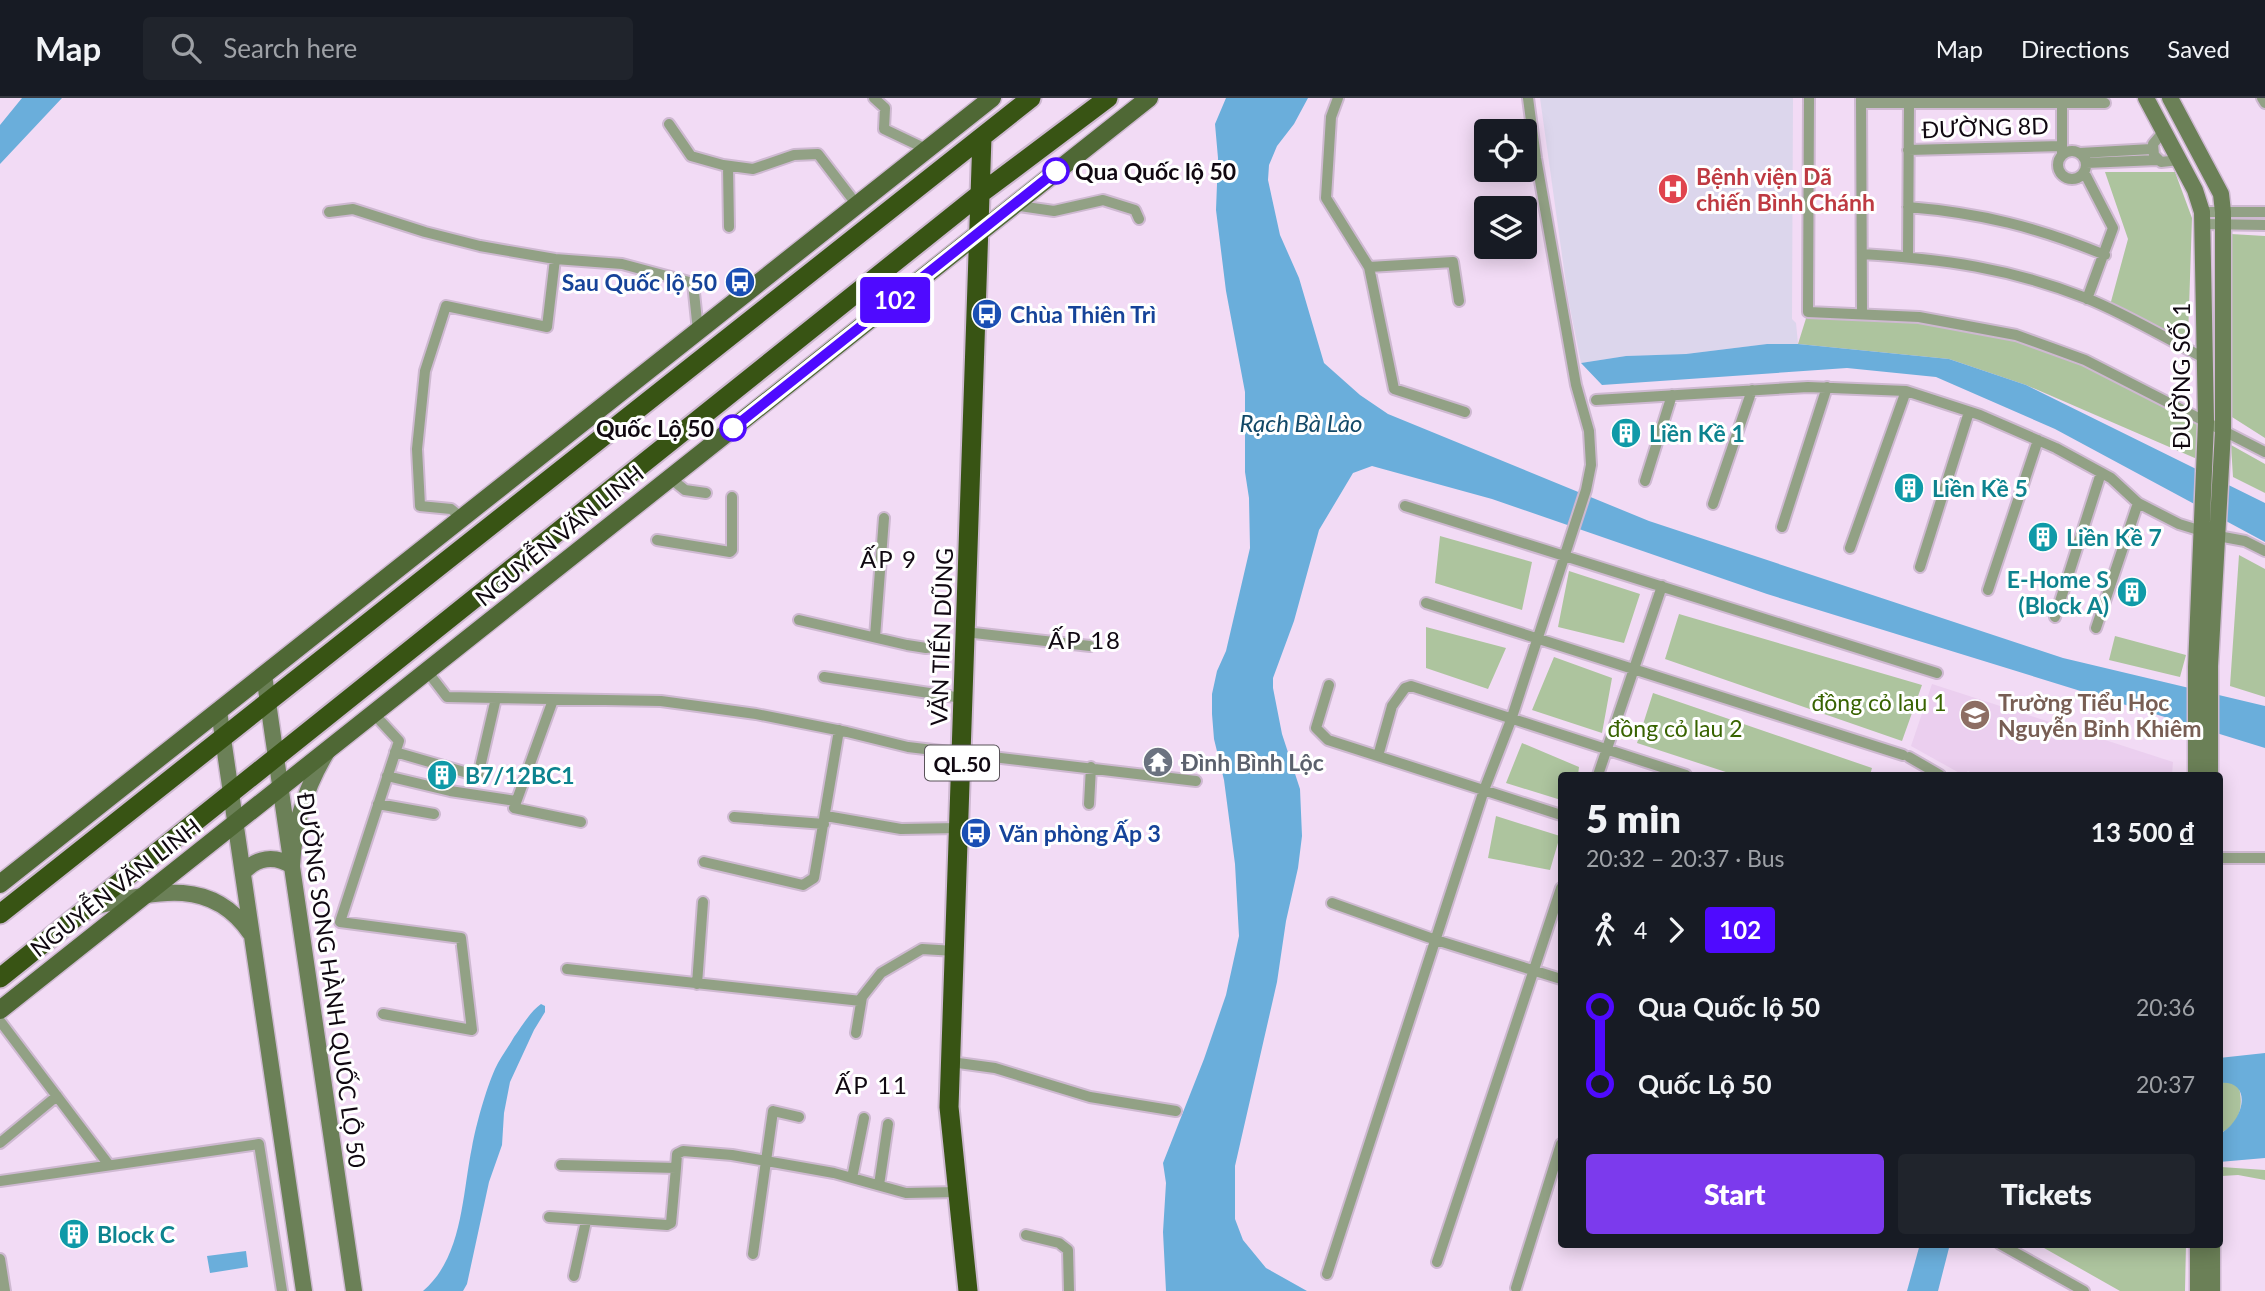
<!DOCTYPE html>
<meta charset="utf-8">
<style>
:root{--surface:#171b24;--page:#20242c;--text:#f1f3f6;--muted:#9ea1a6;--line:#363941;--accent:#7c3aed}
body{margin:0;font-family:Lato,sans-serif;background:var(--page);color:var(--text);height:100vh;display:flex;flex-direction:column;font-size:26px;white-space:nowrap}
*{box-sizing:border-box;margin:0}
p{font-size:23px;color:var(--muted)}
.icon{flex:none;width:38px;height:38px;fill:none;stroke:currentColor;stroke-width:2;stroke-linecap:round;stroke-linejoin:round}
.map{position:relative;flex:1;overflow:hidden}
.drawer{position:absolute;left:1558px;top:674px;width:665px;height:476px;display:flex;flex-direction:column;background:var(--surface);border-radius:7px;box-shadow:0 4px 18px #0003}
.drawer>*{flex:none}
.badge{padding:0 14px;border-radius:5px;font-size:24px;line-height:46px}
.controls{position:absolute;left:1474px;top:21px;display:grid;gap:14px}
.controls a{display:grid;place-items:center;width:63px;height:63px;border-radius:7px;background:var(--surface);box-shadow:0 4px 18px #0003;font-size:35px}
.map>.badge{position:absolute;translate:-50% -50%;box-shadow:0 0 0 4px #fff}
.legs{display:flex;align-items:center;gap:10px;height:77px;padding:0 28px;font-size:23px}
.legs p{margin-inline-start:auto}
.overview{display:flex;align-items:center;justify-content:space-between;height:119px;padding:0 28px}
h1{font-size:38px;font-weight:800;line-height:52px}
.primary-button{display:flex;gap:14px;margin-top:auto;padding:14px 28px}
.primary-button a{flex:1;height:80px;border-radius:7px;background:var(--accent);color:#fff;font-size:28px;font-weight:800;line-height:80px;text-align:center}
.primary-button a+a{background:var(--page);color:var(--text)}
ul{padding:0 28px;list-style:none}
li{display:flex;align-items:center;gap:24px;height:77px;font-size:26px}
li i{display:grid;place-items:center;width:10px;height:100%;margin:0 9px;background:currentColor}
li i::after{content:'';width:18px;height:18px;margin:-9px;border:5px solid;border-radius:50%;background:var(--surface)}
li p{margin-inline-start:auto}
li:first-child i{background:linear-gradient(#0000 50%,currentColor 0)}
li:last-child i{background:linear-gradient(currentColor 50%,#0000 0)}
header{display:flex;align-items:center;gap:42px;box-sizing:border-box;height:98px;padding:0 35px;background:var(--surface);border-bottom:2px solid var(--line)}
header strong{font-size:33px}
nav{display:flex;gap:38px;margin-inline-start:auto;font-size:24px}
.search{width:490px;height:63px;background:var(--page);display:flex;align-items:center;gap:18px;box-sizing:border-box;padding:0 24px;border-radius:7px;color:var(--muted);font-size:26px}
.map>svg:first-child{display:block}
.built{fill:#ebcfef}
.medical{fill:#dcd6ec}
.green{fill:#adc49e}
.water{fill:#6aaedb}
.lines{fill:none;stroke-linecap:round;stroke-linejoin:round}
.street-casing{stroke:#ceb9d1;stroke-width:14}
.secondary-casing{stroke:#ceb9d1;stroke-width:19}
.primary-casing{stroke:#ceb9d1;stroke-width:21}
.highway-casing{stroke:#ceb9d1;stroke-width:23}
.street{stroke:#92a185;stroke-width:10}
.secondary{stroke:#6b8057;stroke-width:16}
.primary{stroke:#4f6835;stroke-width:18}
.highway{stroke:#385414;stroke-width:19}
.line-1-casing{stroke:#fff;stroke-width:16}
.line-1{stroke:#4f0aff;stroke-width:10}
.stop-1-dot{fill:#fff;stroke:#4f0aff;stroke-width:3.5}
.labels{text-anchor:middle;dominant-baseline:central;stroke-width:6;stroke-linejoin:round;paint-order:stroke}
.shield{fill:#fff;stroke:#585258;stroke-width:2}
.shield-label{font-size:21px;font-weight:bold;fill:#100811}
.street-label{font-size:23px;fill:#100811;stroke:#fff}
.stop-label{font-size:23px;font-weight:bold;fill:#100811;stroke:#fff;text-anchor:start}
.health-label{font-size:23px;font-weight:bold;fill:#be3a42;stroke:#fff;text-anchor:start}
.transit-label{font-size:23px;font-weight:bold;fill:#164399;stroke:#fff;text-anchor:start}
.culture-label{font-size:23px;font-weight:bold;fill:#0d838f;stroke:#fff;text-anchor:start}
.park-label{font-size:23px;fill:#386301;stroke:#fff}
.education-label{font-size:23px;font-weight:bold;fill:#785e54;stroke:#fff;text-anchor:start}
.worship-label{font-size:23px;font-weight:bold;fill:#5b616d;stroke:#fff;text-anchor:start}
.water-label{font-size:24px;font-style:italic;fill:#134968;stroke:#fff}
.neighbourhood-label{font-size:24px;letter-spacing:2px;fill:#100811;stroke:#fff}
</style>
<header>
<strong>Map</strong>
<div class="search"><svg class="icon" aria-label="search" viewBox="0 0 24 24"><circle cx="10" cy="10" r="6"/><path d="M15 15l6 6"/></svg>Search here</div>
<nav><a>Map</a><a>Directions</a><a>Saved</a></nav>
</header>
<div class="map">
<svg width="2265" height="1193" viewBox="0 0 2265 1193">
<rect width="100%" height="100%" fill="#f2dbf5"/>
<!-- built -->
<path class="built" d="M 1932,586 L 2173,664 L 2172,677 L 1975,677 L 1968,673 L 1963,677 L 1911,648 Z"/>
<!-- medical -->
<path class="medical" d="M 1540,0 L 1793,0 L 1792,221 L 1796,225 L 1798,246 L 1767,246 L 1686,256 L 1626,258 L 1581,265 L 1568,200 Z"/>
<!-- green -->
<path class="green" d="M 2105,74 L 2175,74 L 2192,120 L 2188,240 L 2109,211 L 2128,141 Z
M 2231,136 L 2265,138 L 2265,340 L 2232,319 Z
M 1808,214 L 1952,224 L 2085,262 L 2206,324 L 2204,364 L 2026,287 L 1949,261 L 1798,246 Z
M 2231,347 L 2265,366 L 2265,395 L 2233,379 Z
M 1440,438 L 1532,464 L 1522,512 L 1435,485 Z
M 2239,457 L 2265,471 L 2265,599 L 2230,588 Z
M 1569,473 L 1640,496 L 1624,545 L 1558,529 Z
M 1679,516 L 1922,587 L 1902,643 L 1665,561 Z
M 1426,529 L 1506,550 L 1488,591 L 1426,570 Z
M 2115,538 L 2186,557 L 2180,579 L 2109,562 Z
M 1554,559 L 1612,580 L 1602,635 L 1532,612 Z
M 1653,595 L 1872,670 L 1870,677 L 1735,677 L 1637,645 Z
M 1522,645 L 1579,669 L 1578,677 L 1561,677 L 1561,702 L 1506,685 Z
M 1496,718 L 1560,738 L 1550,772 L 1488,760 Z
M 2223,984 L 2233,985 L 2239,990 C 2244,1010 2239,1027 2219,1036 L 2219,985 Z
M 2221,1069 L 2265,1072 L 2265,1082 L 2238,1077 L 2222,1078 Z
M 2037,1146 L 2186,1146 L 2185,1193 L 2120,1193 Z"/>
<!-- water -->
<path class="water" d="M 22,0 L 62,0 L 0,66 L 0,27 Z
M 1226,0 L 1308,0 L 1294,26 L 1277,48 L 1269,67 L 1268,82 L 1280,137 L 1299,180 L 1324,265 L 1360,297 L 1388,316 L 1649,423 L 2063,560 L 2265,608 L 2265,650 L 1767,496 L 1492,401 L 1372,368 L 1353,375 L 1319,432 L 1294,523 L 1273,580 L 1273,590 L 1282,636 L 1300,691 L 1302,738 L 1298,770 L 1286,823 L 1277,884 L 1235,1068 L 1235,1121 L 1243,1142 L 1266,1170 L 1307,1193 L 1166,1193 L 1163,1134 L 1166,1085 L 1163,1065 L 1204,961 L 1226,897 L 1239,838 L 1235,766 L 1224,682 L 1214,641 L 1212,616 L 1212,596 L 1217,573 L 1226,553 L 1250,450 L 1249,400 L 1245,374 L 1245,294 L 1226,193 L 1216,112 L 1218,60 L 1215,26 Z
M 1767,246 L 1798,246 L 1949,261 L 2026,287 L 2265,405 L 2265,444 L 2055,331 L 1936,279 L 1847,270 L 1602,287 L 1581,265 L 1626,258 L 1686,256 Z
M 541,906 L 545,908 L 545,914 L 534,932 L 510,984 L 504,1015 L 502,1047 L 489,1084 L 467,1186 L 463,1193 L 423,1193 C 463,1159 462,1097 472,1049 C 476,1027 486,991 495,971 C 500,960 508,950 514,939 C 522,928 530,914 541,906 Z
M 2265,955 L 2265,1060 L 2219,1064 L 2219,1036 C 2243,1026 2255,981 2219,985 L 2219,960 Z
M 1920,1146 L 1950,1146 L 1938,1193 L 1907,1193 Z
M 246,1153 L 248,1169 L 210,1175 L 207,1158 Z"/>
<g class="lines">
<!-- street casing -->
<g class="street-casing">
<path id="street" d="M 874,0 L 885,10 L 884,31 L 926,51
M 1338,0 L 1331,19 L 1326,100 L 1369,169 L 1394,291 L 1465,314
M 1809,0 L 1808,214 L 1919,219 L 2016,237 L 2085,262 L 2265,354
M 1861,0 L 1862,216
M 2262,0 L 2265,5
M 1861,5 L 2105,5
M 669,26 L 691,58 L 723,67 L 753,71 L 794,57 L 818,56 L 857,107
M 2164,33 L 2153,46 L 2154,57 L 2161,64 L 2179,62
M 1908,52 L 2062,48
M2058 67a14 14 0 1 1 28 0a14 14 0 1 1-28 0Z
M 2062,55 L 2062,5
M 2080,55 L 2152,51
M 2086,65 L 2157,62
M 728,68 L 729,129
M 2084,74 L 2113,130 L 2087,201
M 1012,107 L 1054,113 L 1103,102 L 1135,112 L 1139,121
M 1908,109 C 1981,115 2037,129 2105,157
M 329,114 L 353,111 L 425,134 L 480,148 L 555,161 L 622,166 L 693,185 L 698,233
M 2202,114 L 2265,114
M 2202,126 L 2265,127
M 1862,156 C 1943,161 2010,170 2086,200 C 2128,217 2167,241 2206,261
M 1908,159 L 1909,5
M 1369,169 L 1453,164 L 1459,203
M 1596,302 L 1808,289 L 1906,293 L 1980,317 L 2056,350 L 2111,380 L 2138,405 L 2179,426 L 2218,438 L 2245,443 L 2265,453
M 670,380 L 685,392 L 706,395
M 1645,383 L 1672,297
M 1713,406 L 1752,292
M 1405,408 L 1937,575
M 462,420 L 451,411 L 420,408 L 417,351 L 425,273 L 446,208 L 547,229 L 555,161
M 1782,429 L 1827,289
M 657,442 L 730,454 L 732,452 L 732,399
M 1850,450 L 1906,293
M 1920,469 L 1969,314
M 1988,492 L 2038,342
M 1426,505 L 1903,657
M 2055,519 L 2101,375
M 799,522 L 907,547 L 926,550 L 942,548
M 2096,530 L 2138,405
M 965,534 L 1090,548
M 875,539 L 884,420
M 427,573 L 447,599 L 661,603 L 756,616 L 847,634 L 908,649 L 1196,683
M 824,579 L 962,600
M 1329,587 L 1316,630 L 1328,642 L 1561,717
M 553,602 L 514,710 L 581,724
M 374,616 L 399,643 L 340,824 L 461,840 L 472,932 L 383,916
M 395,654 L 478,678 L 496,600
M 1378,658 L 1392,608 L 1405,590 L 1411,588 L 1686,677
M 1909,659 L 1940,677
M 1598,677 L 1662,488
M 387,678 L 450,693 L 516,703
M 378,706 L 434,716
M 1089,706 L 1091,669
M 826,718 L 901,731 L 959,730
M 734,719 L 824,726
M 2219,760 L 2265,760
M 704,764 L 803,787 L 814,780 L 839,632
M 1332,805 L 1436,842 L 1561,881
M 567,871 L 861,903
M 697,886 L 703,804
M 0,923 L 109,1067
M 856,935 L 862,899 L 881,875 L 922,851 L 955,853
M 951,964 L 995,970 L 1090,999 L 1176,1013
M 0,1045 L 57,998
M 561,1067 L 676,1070 L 677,1056 L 683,1053 L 732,1057 L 834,1075 L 906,1095 L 958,1094
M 852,1080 L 864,1020
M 0,1083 L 259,1046 L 282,1193
M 879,1087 L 888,1026
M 549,1119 L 667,1127 L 671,1125 L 676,1070
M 1026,1137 L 1059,1145 L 1068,1152 L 1069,1193
M 2000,1146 L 2084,1193
M 753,1156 L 773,1013 L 799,1019
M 0,1161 L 5,1193
M 1437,1164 L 1561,790
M 1327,1176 L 1484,692 L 1511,622 L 1586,392 L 1591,367 L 1589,333 L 1576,287 L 1536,60 L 1528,0
M 574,1178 L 586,1123
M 1516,1190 L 1561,1046"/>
</g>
<!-- secondary casing -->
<g class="secondary-casing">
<path id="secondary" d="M 2146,0 L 2195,92 L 2202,114 L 2206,324 L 2196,569 L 2196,677
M 2170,0 L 2221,96 L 2223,114 L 2223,333 L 2210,568 L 2210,677
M 264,577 L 354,1193
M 219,613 L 304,1193
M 243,775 C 256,759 275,757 292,768 C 294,727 305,690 327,654
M 89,810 C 148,796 209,775 250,835
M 2198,1146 L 2198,1193
M 2212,1146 L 2212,1193"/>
</g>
<!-- primary casing -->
<g class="primary-casing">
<path id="primary" d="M 0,786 L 992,0
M 0,912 L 1149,0"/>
</g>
<!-- highway casing -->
<g class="highway-casing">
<path id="highway" d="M 0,816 L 1031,0
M 0,880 L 980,96 L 1108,0
M 968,1193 L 949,1009 L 982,39"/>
</g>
<!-- street -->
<use href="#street" class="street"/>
<!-- secondary -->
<use href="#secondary" class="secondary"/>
<!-- primary -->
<use href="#primary" class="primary"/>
<!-- highway -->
<use href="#highway" class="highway"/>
</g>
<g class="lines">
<!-- line-1 casing -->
<g class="line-1-casing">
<path id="line-1" d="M 733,330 L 1056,73"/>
</g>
<!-- line-1 -->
<use href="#line-1" class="line-1"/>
</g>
<!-- icons -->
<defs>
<g id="hospital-disc" transform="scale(1.575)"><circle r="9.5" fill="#e0444e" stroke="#fff"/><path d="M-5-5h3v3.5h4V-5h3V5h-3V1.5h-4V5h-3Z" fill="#fff"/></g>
<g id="bus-disc" transform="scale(1.575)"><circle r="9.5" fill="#1a4fb4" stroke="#fff"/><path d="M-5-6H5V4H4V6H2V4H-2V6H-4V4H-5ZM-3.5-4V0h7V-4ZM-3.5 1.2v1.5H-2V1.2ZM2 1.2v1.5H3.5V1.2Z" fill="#fff"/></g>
<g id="building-disc" transform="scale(1.575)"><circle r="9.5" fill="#0f9aa8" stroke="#fff"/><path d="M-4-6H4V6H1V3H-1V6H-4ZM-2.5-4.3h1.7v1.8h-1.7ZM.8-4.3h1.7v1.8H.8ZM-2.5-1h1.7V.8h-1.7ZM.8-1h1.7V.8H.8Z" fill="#fff"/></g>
<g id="school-disc" transform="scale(1.575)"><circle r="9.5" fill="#8d6e63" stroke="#fff"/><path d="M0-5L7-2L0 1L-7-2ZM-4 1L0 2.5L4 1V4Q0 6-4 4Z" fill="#fff"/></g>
<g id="temple-disc" transform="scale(1.575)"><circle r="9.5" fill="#6b7280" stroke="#fff"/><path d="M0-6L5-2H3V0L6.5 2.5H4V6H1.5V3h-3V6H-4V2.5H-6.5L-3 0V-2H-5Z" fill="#fff"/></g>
</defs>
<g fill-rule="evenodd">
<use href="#hospital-disc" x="1673" y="91"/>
<use href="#bus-disc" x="740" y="184"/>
<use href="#bus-disc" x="987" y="216"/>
<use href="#building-disc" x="1626" y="335"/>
<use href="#building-disc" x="1909" y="390"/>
<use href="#building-disc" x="2043" y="439"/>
<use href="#building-disc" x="2132" y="494"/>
<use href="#school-disc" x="1975" y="617"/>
<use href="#temple-disc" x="1158" y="664"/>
<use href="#building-disc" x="442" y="677"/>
<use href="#bus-disc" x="976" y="735"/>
<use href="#building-disc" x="74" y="1136"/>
</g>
<!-- markers -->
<g class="stop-1-dot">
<circle cx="1056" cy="73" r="12"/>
<circle cx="733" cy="330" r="12"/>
</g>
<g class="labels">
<!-- shield labels -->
<rect class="shield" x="925" y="647.5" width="74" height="35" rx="5"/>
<g class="shield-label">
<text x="962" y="665">QL.50</text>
</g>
<!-- street labels -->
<g class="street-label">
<text transform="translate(1985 29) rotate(-2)">ĐƯỜNG 8D</text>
<text transform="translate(2181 278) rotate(-90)">ĐƯỜNG SỐ 1</text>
<text transform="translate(559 437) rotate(-39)">NGUYỄN VĂN LINH</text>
<text transform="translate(941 539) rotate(-88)">VĂN TIẾN DŨNG</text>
<text transform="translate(115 789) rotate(-38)">NGUYỄN VĂN LINH</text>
<text transform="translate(332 882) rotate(82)">ĐƯỜNG SONG HÀNH QUỐC LỘ 50</text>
</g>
<!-- stop labels -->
<g class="stop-label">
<text x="1075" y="73">Qua Quốc lộ 50</text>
<text x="714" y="330" text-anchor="end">Quốc Lộ 50</text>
</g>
<!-- health labels -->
<g class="health-label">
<text x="1696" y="78">Bệnh viện Dã<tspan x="1696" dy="26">chiến Bình Chánh</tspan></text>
</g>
<!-- transit labels -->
<g class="transit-label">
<text x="717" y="184" text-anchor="end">Sau Quốc lộ 50</text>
<text x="1010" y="216">Chùa Thiên Trì</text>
<text x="999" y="735">Văn phòng Ấp 3</text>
</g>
<!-- culture labels -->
<g class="culture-label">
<text x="1649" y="335">Liền Kề 1</text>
<text x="1932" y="390">Liền Kề 5</text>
<text x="2066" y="439">Liền Kề 7</text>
<text x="2109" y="481" text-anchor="end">E-Home S<tspan x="2109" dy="26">(Block A)</tspan></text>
<text x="465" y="677">B7/12BC1</text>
<text x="97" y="1136">Block C</text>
</g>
<!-- park labels -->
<g class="park-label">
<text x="1879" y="604">đồng cỏ lau 1</text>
<text x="1675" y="630">đồng cỏ lau 2</text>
</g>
<!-- education labels -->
<g class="education-label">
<text x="1998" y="604">Trường Tiểu Học<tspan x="1998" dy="26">Nguyễn Bỉnh Khiêm</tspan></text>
</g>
<!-- worship labels -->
<g class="worship-label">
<text x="1181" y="664">Đình Bình Lộc</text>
</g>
<!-- water labels -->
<g class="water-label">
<text x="1301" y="324">Rạch Bà Lào</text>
</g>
<!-- neighbourhood labels -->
<g class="neighbourhood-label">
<text x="889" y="460">ẤP 9</text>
<text x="1085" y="541">ẤP 18</text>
<text x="872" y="986">ẤP 11</text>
</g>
</g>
</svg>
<div class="controls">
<a><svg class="icon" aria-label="locate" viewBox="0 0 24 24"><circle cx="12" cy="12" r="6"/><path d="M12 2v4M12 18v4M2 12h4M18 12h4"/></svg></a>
<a><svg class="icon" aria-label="layers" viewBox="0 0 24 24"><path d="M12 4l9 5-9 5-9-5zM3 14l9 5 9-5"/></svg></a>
</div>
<b class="badge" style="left:895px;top:202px;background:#4f0aff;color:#fff">102</b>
<section class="drawer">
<div class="overview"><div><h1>5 min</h1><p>20:32 – 20:37 · Bus</p></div><b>13 500 ₫</b></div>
<div class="legs"><svg class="icon" aria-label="walk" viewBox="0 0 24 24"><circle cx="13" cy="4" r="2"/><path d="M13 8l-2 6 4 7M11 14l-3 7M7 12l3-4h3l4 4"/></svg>4<svg class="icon" aria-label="forward" viewBox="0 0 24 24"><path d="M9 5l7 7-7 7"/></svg><b class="badge" style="background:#4f0aff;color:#fff">102</b></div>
<ul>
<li><i style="color:#4f0aff"></i><b>Qua Quốc lộ 50</b><p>20:36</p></li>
<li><i style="color:#4f0aff"></i><b>Quốc Lộ 50</b><p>20:37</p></li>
</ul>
<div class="primary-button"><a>Start</a><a>Tickets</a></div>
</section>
</div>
